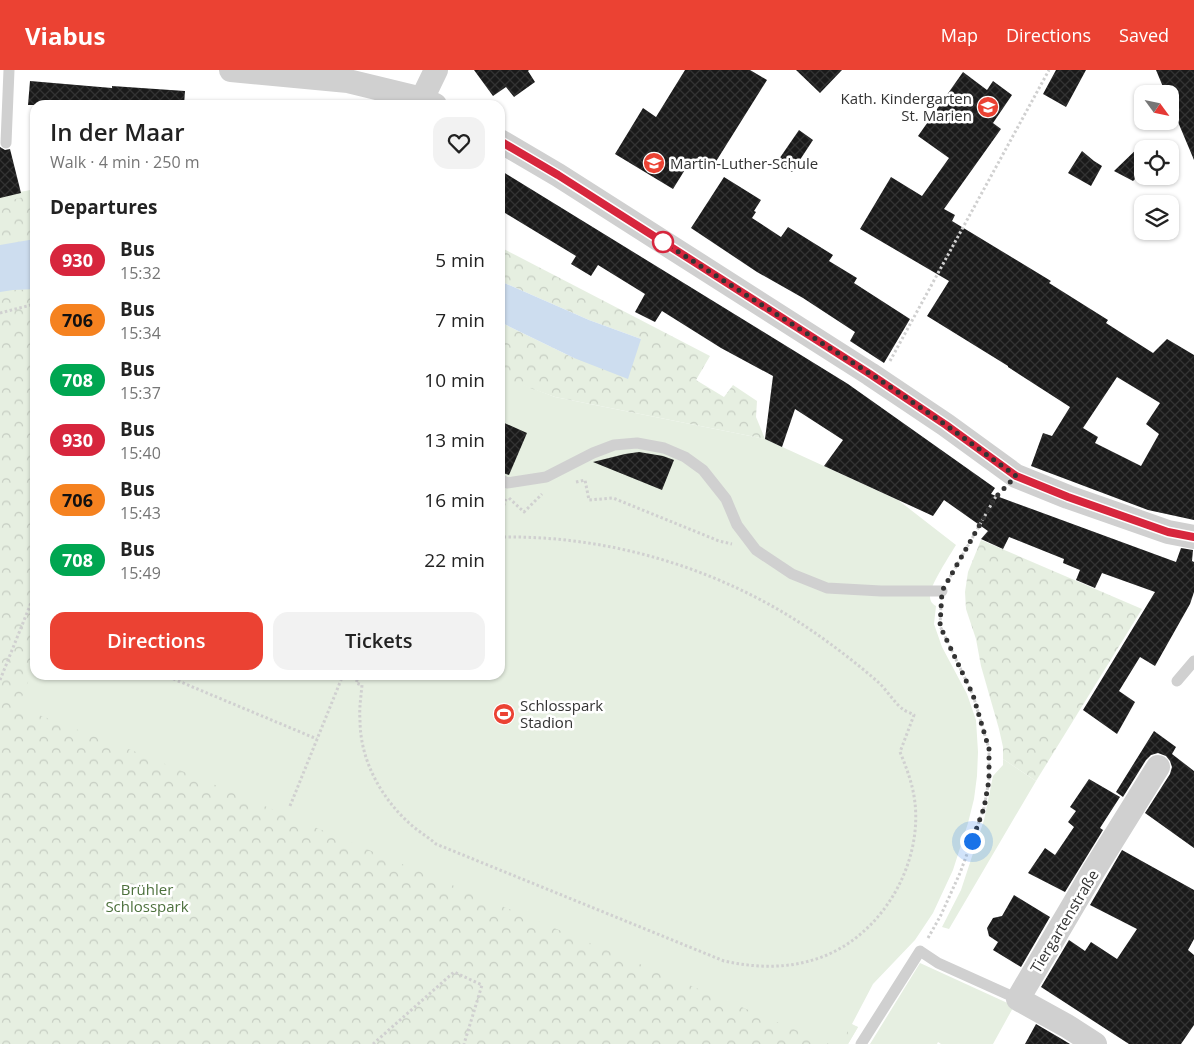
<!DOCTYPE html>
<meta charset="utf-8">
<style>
:root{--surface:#fff;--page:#f2f2f2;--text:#222;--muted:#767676;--accent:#eb4233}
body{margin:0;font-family:"Open Sans",sans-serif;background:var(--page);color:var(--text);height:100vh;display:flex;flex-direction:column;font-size:19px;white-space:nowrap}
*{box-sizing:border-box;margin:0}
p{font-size:16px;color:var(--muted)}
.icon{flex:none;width:28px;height:28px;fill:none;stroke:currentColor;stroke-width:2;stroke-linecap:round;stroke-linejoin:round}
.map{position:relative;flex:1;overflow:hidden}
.details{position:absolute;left:30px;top:30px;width:475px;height:580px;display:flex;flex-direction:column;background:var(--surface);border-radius:15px;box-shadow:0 1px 4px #0004}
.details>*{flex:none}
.badge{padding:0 10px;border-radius:16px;font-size:18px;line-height:32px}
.needle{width:32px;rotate:123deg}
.buttons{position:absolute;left:1134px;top:15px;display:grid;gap:10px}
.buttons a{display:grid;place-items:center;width:45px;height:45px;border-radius:10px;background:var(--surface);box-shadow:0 1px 4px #0004;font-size:25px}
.you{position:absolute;width:25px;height:25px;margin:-12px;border:4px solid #fff;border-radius:50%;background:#1a73e8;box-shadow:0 0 0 8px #1a73e833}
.map>.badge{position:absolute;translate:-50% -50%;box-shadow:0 0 0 2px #fff}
h2{padding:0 20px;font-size:19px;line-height:45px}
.round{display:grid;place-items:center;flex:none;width:52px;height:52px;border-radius:15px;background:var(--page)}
.overview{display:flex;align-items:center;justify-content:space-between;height:85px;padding:0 20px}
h1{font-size:24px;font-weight:600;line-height:38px}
.button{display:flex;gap:10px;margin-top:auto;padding:10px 20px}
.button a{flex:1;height:58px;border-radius:15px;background:var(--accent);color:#fff;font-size:20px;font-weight:600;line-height:58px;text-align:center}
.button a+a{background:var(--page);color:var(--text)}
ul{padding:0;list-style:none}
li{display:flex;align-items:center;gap:15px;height:60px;padding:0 20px}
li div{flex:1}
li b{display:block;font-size:19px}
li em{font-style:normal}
li .badge{min-width:55px;font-weight:700;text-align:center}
header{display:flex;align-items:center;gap:30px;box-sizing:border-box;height:70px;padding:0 25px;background:var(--accent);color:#fff}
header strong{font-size:24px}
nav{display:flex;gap:28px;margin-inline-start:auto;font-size:18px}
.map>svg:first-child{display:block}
.green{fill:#e6efe1}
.forest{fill:url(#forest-crowns)}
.water{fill:#cdddef}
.building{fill:url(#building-cross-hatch);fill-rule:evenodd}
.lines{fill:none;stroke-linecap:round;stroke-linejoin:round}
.path{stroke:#d0d0d0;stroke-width:3;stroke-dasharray:2.5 2.5;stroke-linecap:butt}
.service{stroke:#d0d0d0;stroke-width:11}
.minor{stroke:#d0d0d0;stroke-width:24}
.line-casing{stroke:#fff;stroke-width:11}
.line{stroke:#d7263d;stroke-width:8}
.walk{stroke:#333;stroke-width:5;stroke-dasharray:0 9}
.stop-dot{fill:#fff;stroke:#d7263d;stroke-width:2.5}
.labels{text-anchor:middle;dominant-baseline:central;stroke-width:5;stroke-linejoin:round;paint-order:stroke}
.poi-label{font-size:15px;fill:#333;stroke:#fff;text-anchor:start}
.park-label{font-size:15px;fill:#4d713d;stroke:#fff}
.street-label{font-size:15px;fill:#333;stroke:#fff}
</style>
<header>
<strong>Viabus</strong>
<nav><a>Map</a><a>Directions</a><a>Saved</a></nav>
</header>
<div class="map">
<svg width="1194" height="974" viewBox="0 0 1194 974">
<defs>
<pattern id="forest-crowns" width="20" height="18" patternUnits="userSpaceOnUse" patternTransform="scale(1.25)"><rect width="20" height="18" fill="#e6efe1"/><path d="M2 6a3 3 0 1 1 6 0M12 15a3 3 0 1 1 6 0" fill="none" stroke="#c6cdc2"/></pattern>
<pattern id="building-cross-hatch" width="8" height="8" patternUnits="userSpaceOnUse" patternTransform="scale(1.25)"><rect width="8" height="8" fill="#1a1a1a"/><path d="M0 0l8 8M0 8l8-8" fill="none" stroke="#333"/></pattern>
</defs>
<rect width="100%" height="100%" fill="#fff"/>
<!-- green -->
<path class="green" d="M 35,119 L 35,605 L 500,605 L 500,306 L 555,327 L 765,369 L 898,430 L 956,475 C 950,485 929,517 930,526 C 930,531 932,534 936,536 L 934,554 L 942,577 L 967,624 L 976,650 L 978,682 L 977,706 L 974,729 L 968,753 L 953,800 L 933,843 L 915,870 L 873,914 L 852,954 L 858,957 L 848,974 L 0,974 L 0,126 Z
M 1003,689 L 1036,711 L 949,859 L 942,857 L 961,820 L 984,750 L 993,706 L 1003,695 Z
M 920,893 L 1014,936 L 993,974 L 941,974 L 938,972 L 937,974 L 870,974 Z"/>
<!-- forest -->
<path class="forest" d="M 35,124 L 35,169 L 0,175 L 0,133 Z
M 500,177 L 710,286 L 696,310 L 724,327 L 733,315 L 757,331 L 756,347 L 765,369 L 555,327 L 500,307 L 500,252 L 574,288 L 641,269 L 589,250 L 500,211 Z
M 35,219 L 35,594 L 18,637 L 144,685 L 829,974 L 0,974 L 0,222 L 13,220 Z
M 981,470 L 1142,539 L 1036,711 L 1003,689 L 1003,677 L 999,659 L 981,596 L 976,569 L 966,539 L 965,522 L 968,502 Z
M 851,955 L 858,957 L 848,974 L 841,974 Z"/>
<!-- water -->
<path class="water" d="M 35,169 L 35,219 L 13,220 L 0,222 L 0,175 Z
M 500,211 L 589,250 L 641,269 L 628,309 L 574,288 L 500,252 Z"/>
<!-- building -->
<path class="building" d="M 474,0 L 529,0 L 528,1 L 535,12 L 514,27 L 506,17 L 493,26 Z
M 685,0 L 750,0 L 767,10 L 710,101 L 691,90 L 673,119 L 615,84 L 643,38 L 656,47 Z
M 796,0 L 842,0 L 820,23 Z
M 1056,0 L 1086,0 L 1066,37 L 1043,24 Z
M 1156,0 L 1194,0 L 1194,90 L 1170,33 L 1170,24 L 1166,24 Z
M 963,2 L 987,20 L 993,11 L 1012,25 L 993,53 L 1001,59 L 944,139 L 955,145 L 952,151 L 1051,211 L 1049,213 L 1108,250 L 1106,253 L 1153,283 L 1167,269 L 1194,285 L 1194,450 L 1148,440 L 1031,396 L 1043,363 L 1052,366 L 1070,337 L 1008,297 L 1008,296 L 927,246 L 949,211 L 860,159 L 891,107 L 922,126 L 949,88 L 918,66 ZM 1117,307 L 1160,333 L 1146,354 L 1159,364 L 1141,396 L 1095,373 L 1098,367 L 1083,358 Z
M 30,11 L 112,18 L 112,16 L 185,21 L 184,35 L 28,35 Z
M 799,60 L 813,70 L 792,102 L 777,92 Z
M 1142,74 L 1142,102 L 1133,111 L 1114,101 Z
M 0,77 L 5,80 L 10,79 L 21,123 L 0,128 Z
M 1082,81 L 1094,91 L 1102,96 L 1091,116 L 1068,103 Z
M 500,100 L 848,314 L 995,418 L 991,424 L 1176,492 L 1181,478 L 1193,480 L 1192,491 L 1194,492 L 1194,522 L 1190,534 L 1155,596 L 1140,587 L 1119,621 L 1135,632 L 1117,664 L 1083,640 L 1155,522 L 1102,503 L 1095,518 L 1076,510 L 1080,500 L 1063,493 L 1064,489 L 1009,467 L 1003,479 L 981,469 L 988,461 L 944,430 L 933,446 L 824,396 L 843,370 L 795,339 L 782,377 L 765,369 L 773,306 L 721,278 L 662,241 L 655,252 L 635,242 L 645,224 L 598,195 L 591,206 L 571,194 L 576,186 L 500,140 Z
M 724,107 L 761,130 L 754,141 L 756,142 L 752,148 L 781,167 L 788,157 L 833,185 L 829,191 L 857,208 L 854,213 L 910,249 L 884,293 L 850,271 L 855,262 L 803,228 L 757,202 L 691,158 Z
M 500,351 L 527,363 L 509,405 L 500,402 Z
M 639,382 L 663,386 L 674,390 L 662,420 L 593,392 L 625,384 Z
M 1154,661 L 1176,677 L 1172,684 L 1194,701 L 1194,778 L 1145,743 L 1170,704 L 1172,697 L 1170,691 L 1166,686 L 1158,683 L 1151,685 L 1146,690 L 1123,727 L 1116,722 Z
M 1089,709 L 1120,727 L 1100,758 L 1103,760 L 1065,822 L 1028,803 L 1045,778 L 1055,785 L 1074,757 L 1068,752 L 1076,741 L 1070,737 Z
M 1122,780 L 1194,820 L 1194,869 L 1188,880 L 1194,885 L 1194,955 L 1181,974 L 1129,974 L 1041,917 L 1069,870 L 1085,881 L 1091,872 L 1117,889 L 1137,859 L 1090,835 Z
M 1014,825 L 1050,847 L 1021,897 L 993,880 L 998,872 L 989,866 L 987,858 L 993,848 L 1002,846 Z
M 1036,954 L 1060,968 L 1070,974 L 1025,974 Z"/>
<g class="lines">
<!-- path -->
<path class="path" d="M 0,243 L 35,234
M 890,291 L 1049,0
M 576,412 L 585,410 L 589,430 L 613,428 L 719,471 L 732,474
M 509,428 L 524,442 L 542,424
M 500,445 L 506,429
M 950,507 L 995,428 L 1000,422
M 164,605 L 317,669
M 359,605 L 356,613 L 362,615 C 361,627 359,638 360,650 C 360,689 380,726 408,752 C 416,760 427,766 436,774 L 724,891 C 756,898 788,899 819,888 C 880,867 922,797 915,733 C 913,715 907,699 900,682 L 914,645 C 911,643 907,642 904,640 C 895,634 887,620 878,612 C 861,597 843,583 825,570 C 732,502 615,465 500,467
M 0,610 L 35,523
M 290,736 L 343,605
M 928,868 L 941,845 L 960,803 L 984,738 L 989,710 L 989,679 L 973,625 L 940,556 L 941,536
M 373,974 L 454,902 L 482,915 L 464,974"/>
<!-- service -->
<path class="service" d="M 6,73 L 9,0
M 500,409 L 507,413 L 546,407 L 593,383 L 614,375 L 637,373 L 664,378 L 685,387 L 703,400 L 726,429 L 737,455 L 756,480 L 792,504 L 827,518 L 881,521 L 942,521
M 1177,611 L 1194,591
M 861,974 L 920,881 L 938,893 L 1018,929"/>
<!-- minor -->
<path class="minor" d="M 231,0 L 348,11 L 422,29 L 435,35
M 422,29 L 436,0
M 500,71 L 558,105 L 870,304 L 946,355 L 1016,406 L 1068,427 L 1168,462 L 1194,467
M 1095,974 L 1067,956 L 1018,929 L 1094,800 L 1158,697"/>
</g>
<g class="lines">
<!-- line casing -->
<g class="line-casing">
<path id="line" d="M 500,71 L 558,105 L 870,304 L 946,355 L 1016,406 L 1068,427 L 1168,462 L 1194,467"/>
</g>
<!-- line -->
<use href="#line" class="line"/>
<!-- walk -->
<path class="walk" d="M 663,172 L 880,310 L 946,355 L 1016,406 L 995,428 L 942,521 L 940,556 L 973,625 L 989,679 L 989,710 L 984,738 L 972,771"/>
</g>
<!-- icons -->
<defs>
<g id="school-disc" transform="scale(1.125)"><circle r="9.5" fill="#eb4233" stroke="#fff"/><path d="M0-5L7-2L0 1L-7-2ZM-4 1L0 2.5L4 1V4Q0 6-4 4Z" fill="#fff"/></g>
<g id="stadium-disc" transform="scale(1.125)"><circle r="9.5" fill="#eb4233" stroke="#fff"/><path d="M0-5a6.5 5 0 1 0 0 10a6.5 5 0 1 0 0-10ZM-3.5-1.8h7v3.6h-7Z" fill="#fff"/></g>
</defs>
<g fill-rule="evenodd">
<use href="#school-disc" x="988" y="37"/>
<use href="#school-disc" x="654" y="93"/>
<use href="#stadium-disc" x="504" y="644"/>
</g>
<!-- markers -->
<circle class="stop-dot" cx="663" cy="172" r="10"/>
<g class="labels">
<!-- poi labels -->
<g class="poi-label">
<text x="972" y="28" text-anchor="end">Kath. Kindergarten<tspan x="972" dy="17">St. Marien</tspan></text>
<text x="670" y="93">Martin-Luther-Schule</text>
<text x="520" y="635">Schlosspark<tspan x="520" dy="17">Stadion</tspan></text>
</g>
<!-- park labels -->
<g class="park-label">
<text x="147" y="819">Brühler<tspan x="147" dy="17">Schlosspark</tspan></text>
</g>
<!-- street labels -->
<g class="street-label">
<text transform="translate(1064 851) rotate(-59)">Tiergartenstraße</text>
</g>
</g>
</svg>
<div class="buttons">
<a><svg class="needle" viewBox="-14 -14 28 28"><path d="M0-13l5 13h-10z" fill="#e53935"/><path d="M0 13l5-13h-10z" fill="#767676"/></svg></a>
<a><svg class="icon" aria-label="locate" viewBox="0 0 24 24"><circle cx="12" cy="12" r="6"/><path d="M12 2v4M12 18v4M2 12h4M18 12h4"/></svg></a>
<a><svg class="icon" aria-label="layers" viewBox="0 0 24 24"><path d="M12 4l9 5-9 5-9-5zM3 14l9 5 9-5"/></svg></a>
</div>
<div class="you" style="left:972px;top:771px"></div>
<section class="details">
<div class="overview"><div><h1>In der Maar</h1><p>Walk · 4 min · 250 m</p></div><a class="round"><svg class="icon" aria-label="heart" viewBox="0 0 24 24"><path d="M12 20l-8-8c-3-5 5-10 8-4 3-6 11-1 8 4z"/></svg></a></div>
<h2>Departures</h2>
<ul>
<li><span class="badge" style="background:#d7263d;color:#fff">930</span><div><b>Bus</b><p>15:32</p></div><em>5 min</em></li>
<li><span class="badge" style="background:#f58220;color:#111">706</span><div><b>Bus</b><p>15:34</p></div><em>7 min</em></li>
<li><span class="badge" style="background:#00a651;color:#fff">708</span><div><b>Bus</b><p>15:37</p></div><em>10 min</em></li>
<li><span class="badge" style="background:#d7263d;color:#fff">930</span><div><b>Bus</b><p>15:40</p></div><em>13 min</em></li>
<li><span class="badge" style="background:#f58220;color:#111">706</span><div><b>Bus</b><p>15:43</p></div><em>16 min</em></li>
<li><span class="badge" style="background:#00a651;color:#fff">708</span><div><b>Bus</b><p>15:49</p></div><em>22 min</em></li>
</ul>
<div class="button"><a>Directions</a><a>Tickets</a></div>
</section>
</div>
